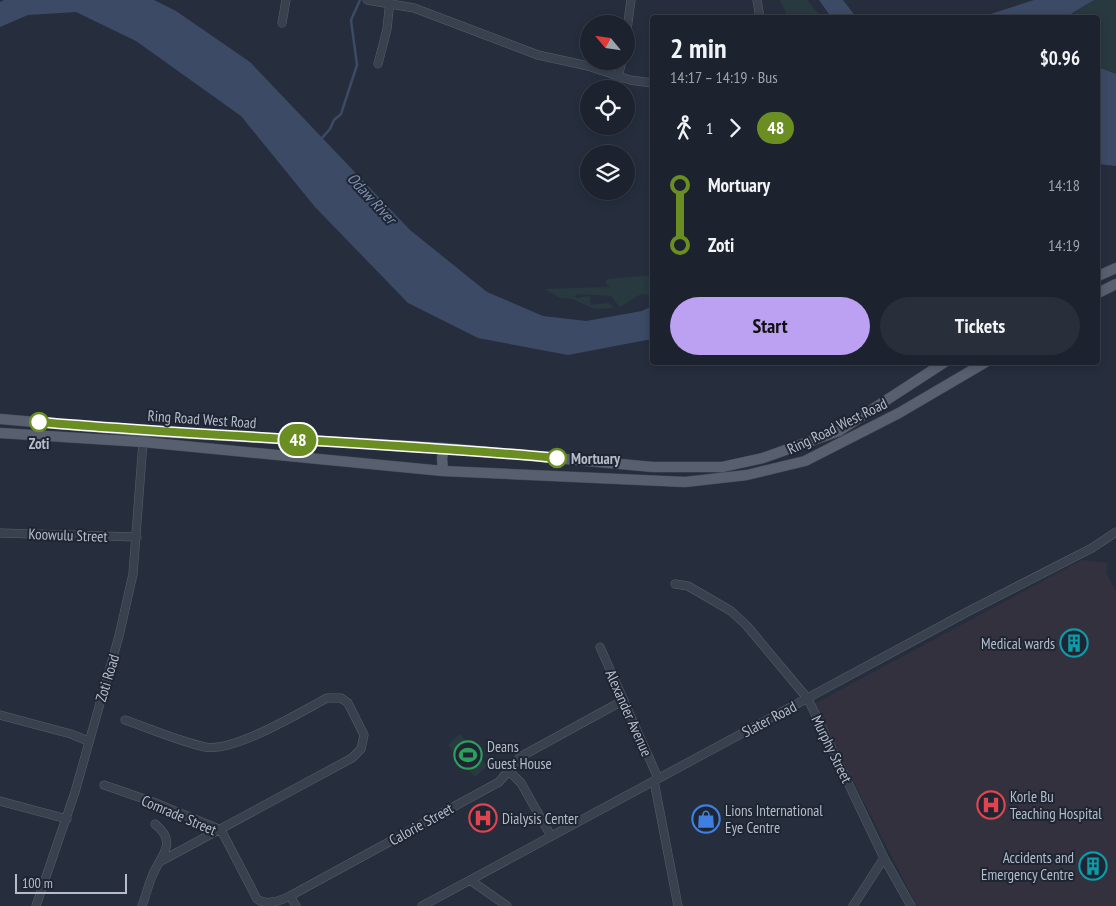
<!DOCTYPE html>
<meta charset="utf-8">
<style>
:root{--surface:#1c222e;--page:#292f3a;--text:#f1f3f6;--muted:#a0a4aa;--line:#3a3f4a;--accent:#bca0f2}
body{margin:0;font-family:"PT Sans Narrow",sans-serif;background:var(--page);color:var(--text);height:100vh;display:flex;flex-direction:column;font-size:19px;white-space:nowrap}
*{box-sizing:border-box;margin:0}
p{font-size:16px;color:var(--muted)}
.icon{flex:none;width:28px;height:28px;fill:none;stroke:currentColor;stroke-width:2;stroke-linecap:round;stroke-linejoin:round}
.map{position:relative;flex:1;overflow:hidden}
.drawer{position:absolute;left:650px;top:15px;width:450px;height:350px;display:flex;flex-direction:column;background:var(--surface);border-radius:5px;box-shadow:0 2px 8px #0003,0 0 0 1px var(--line)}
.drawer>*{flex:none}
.badge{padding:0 10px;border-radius:16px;font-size:18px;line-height:32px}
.needle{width:32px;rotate:299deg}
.controls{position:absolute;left:580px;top:15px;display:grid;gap:10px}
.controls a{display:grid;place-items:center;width:55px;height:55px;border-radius:50%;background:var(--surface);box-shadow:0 2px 8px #0003,0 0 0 1px var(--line);font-size:25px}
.scale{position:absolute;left:15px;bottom:12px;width:112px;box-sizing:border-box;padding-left:5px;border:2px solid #b6bcc9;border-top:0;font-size:14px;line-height:18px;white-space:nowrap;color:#b6bcc9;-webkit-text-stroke:4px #1e2533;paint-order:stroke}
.map>.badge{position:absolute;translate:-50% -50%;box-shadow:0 0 0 2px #fff}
.legs{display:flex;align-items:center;gap:8px;height:55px;padding:0 20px;font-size:16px}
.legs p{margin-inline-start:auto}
.overview{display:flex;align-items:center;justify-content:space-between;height:85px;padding:0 20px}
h1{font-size:28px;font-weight:700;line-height:38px}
.primary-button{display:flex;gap:10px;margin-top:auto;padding:10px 20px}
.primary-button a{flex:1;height:58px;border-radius:30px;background:var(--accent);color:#111;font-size:20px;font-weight:700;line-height:58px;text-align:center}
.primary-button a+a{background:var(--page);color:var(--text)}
ul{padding:0 20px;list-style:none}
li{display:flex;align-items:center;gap:18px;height:60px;font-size:19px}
li i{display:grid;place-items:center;width:8px;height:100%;margin:0 6px;background:currentColor}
li i::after{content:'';width:12px;height:12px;margin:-6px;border:4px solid;border-radius:50%;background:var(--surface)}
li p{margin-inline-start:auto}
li:first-child i{background:linear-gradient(#0000 50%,currentColor 0)}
li:last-child i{background:linear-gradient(currentColor 50%,#0000 0)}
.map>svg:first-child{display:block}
.medical{fill:#34313f}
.green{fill:#283a3f}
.water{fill:#3c4a66}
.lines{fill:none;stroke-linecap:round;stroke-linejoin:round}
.stream{stroke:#3c4a66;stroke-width:2.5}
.minor-casing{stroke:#575e6c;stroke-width:9}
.major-casing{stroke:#434957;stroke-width:11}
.minor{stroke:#39404e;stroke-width:8}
.major{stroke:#585f6e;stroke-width:10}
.line-1-casing{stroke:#fff;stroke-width:11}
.line-1{stroke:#6b8e23;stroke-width:8}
.stop-1-dot{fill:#fff;stroke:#6b8e23;stroke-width:2.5}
.labels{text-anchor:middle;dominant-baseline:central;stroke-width:4;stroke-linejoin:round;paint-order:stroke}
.street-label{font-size:15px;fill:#b6bcc9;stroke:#1e2533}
.stop-label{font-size:15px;font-weight:bold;fill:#b6bcc9;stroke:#1e2533}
.poi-label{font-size:15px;fill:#b6bcc9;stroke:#1e2533;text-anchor:start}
.water-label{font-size:16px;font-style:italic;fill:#7e8faf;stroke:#1e2533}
</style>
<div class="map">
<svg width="1116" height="906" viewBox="0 0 1116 906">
<rect width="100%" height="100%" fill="#262e3e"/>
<!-- medical -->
<path class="medical" d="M 1082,560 L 1108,563 L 1106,572 L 1116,592 L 1116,906 L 917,906 L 814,704 Z"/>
<!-- green -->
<path class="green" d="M 780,0 L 807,0 L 821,17 L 788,17 Z
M 1094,0 L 1116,0 L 1116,74 L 1098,67 L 1098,18 L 1066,18 Z
M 652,275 L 652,295 L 641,294 L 620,307 L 611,296 L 577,294 L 575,298 L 590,296 L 591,305 L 608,303 L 613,306 L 612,308 L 595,309 L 572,299 L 560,298 L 545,289 L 611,287 L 605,283 L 608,279 Z
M 460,734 L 487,766 L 475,777 L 448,745 Z"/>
<!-- water -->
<path class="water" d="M 4,0 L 154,0 L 176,11 L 250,62 L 410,230 L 487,292 L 543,316 L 586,321 L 642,311 L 652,306 L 652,339 L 568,355 L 478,338 L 408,303 L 315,207 L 241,116 L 136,41 L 76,12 L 28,15 L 0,27 L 0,2 Z
M 819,0 L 843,0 L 856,17 L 831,17 Z
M 1034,0 L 1094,0 L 1066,17 L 981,17 Z
M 1098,67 L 1116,74 L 1116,166 L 1098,164 Z"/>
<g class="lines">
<!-- stream -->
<path class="stream" d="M 322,138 L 330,129 L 334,120 L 341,114 L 357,65 L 351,20 L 360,0"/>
<!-- minor casing -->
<g class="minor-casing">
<path id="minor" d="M 367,0 L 414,8 L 538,55 L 588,66 L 630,80 L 652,83
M 757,0 L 760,18
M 282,23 L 286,0
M 626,37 L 631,0
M 378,64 L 387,29 L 390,0
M 615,89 L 622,61
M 0,533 L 137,537
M 675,584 L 688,586 L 731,611 L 747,626 L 808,699 L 884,858 L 911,906
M 600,647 L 658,778
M 0,715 L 71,734 L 88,741
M 125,720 C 151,729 178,741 205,747 C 233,753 301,712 327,698 L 341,698 L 348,703 L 364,735 L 361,749 L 352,758 L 163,860
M 509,771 L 521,783 L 551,836
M 654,781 L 678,906
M 104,785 L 153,802 L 221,830 L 257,899 C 266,906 279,901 290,896 L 499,782 L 520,757 L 624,700
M 0,801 L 67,819
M 470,880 L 507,906
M 290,896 L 296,906
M 36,906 L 75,792 L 119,636 L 133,574 L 143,442
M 142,906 C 146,895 149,882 154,872 C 163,853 177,842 155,824
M 422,906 L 967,612 L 1092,548 L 1116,532
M 853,906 L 884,858"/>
</g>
<!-- major casing -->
<g class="major-casing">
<path id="major" d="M 1098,276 L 1116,268
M 1098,293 L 1116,284
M 0,419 L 140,431 L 444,448 L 653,467 L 722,467 L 763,458 L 839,431 L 945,362
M 0,433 L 143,442 L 443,471 L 685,482 L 747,475 L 805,461 L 899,413 L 986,362
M 443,471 L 442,458 L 444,448"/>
</g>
<!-- minor -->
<use href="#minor" class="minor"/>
<!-- major -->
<use href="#major" class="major"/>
</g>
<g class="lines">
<!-- line-1 casing -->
<g class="line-1-casing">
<path id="line-1" d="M 39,422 C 211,437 385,442 557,458"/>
</g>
<!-- line-1 -->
<use href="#line-1" class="line-1"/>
</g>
<!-- icons -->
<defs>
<g id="building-ring" transform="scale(1.4375)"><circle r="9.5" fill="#1e2533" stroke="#0f9aa8" stroke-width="1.5"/><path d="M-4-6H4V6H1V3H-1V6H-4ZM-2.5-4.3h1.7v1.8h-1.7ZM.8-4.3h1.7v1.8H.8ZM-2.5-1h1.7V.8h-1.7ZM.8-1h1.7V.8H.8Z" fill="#0f9aa8"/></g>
<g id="stadium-ring" transform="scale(1.4375)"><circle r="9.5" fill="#1e2533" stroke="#2e9e5b" stroke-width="1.5"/><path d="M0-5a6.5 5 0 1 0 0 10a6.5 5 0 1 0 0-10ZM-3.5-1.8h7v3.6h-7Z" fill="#2e9e5b"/></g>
<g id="hospital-ring" transform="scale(1.4375)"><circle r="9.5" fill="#1e2533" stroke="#e0444e" stroke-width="1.5"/><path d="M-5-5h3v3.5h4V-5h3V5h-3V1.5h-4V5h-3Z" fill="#e0444e"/></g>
<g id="shop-ring" transform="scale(1.4375)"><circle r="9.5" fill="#1e2533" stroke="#3f7fe0" stroke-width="1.5"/><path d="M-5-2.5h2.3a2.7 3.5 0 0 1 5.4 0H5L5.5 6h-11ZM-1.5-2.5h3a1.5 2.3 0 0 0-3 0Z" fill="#3f7fe0"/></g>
</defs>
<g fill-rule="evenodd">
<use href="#building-ring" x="1074" y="643"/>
<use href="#stadium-ring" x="468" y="755"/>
<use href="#hospital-ring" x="991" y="805"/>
<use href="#hospital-ring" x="483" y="818"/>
<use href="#shop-ring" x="706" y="819"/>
<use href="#building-ring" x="1093" y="866"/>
</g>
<!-- markers -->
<g class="stop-1-dot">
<circle cx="39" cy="422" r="9"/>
<circle cx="557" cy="458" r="9"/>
</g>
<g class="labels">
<!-- street labels -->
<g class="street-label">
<text transform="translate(202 419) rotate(4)">Ring Road West Road</text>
<text transform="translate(837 426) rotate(-26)">Ring Road West Road</text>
<text transform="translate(68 535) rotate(2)">Koowulu Street</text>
<text transform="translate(107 678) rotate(-73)">Zoti Road</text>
<text transform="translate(629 713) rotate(66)">Alexander Avenue</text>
<text transform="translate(769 719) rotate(-28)">Slater Road</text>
<text transform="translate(832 749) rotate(64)">Murphy Street</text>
<text transform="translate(179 815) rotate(23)">Comrade Street</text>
<text transform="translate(421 824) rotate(-29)">Calorie Street</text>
</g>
<!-- stop labels -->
<g class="stop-label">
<text x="39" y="443">Zoti</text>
<text x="571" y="458" text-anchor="start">Mortuary</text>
</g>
<!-- poi labels -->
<g class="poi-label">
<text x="1055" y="643" text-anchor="end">Medical wards</text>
<text x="487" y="746">Deans<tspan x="487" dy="17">Guest House</tspan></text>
<text x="1010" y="796">Korle Bu<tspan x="1010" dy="17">Teaching Hospital</tspan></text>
<text x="725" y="810">Lions International<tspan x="725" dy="17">Eye Centre</tspan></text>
<text x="502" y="818">Dialysis Center</text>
<text x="1074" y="857" text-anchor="end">Accidents and<tspan x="1074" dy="17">Emergency Centre</tspan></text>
</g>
<!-- water labels -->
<g class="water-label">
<text transform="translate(372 198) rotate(47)">Odaw River</text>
</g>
</g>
</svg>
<div class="controls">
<a><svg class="needle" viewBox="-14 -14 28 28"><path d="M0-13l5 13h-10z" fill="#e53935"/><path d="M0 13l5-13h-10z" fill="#a0a4aa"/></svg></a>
<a><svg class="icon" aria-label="locate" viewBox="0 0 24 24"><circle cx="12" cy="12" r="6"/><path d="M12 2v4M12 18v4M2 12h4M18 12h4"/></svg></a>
<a><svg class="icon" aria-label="layers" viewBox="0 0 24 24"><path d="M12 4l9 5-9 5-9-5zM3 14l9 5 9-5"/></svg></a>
</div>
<div class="scale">100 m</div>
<b class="badge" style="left:298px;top:440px;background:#6b8e23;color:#fff">48</b>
<section class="drawer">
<div class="overview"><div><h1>2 min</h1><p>14:17 – 14:19 · Bus</p></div><b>$0.96</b></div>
<div class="legs"><svg class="icon" aria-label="walk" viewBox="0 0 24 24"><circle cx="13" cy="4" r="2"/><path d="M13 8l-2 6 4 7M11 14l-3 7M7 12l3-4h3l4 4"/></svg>1<svg class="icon" aria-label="forward" viewBox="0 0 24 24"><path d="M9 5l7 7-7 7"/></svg><b class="badge" style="background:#6b8e23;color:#fff">48</b></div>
<ul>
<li><i style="color:#6b8e23"></i><b>Mortuary</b><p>14:18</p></li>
<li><i style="color:#6b8e23"></i><b>Zoti</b><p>14:19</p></li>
</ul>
<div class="primary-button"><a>Start</a><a>Tickets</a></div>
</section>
</div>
